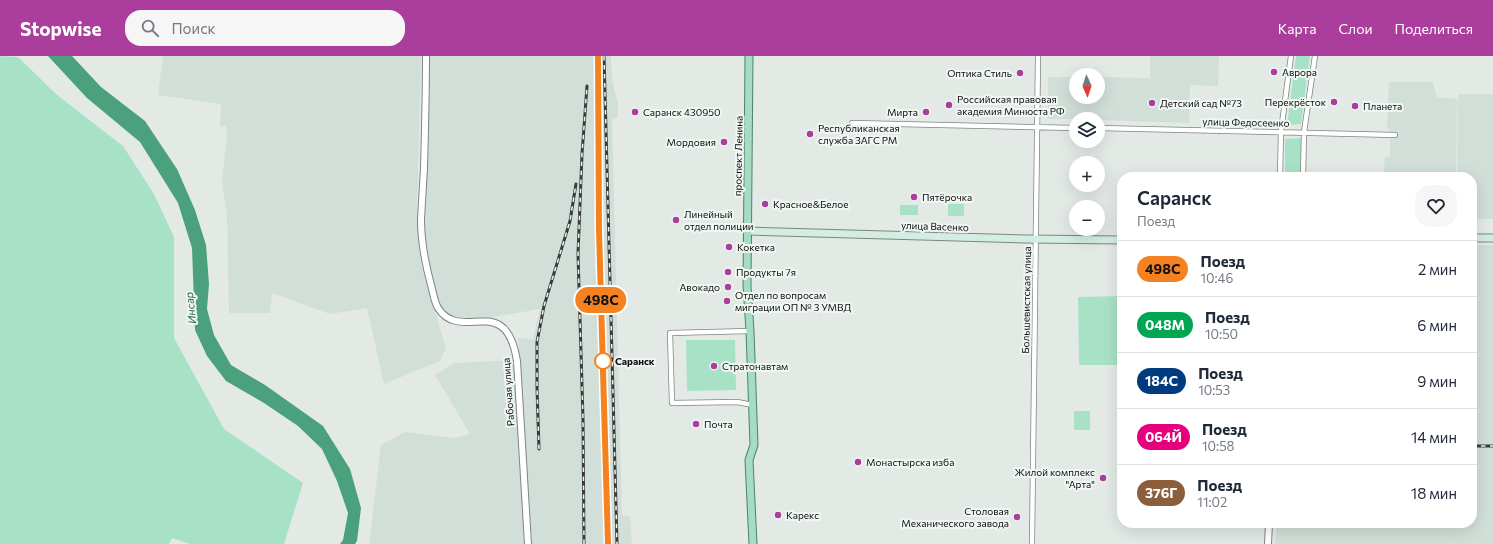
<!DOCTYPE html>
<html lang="ru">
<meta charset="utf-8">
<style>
:root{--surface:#fff;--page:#f6f6f7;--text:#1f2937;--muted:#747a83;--line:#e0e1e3;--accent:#ab3e9d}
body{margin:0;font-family:Commissioner,sans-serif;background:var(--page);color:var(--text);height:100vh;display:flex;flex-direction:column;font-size:15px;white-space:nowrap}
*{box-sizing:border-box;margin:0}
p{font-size:13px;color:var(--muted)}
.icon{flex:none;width:22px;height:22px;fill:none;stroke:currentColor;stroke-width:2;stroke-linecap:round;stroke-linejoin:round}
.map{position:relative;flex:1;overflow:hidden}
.side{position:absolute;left:1117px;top:116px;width:360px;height:356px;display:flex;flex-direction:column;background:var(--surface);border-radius:16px;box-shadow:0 4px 16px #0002}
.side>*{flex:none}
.badge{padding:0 8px;border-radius:13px;font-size:14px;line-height:26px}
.needle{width:26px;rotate:177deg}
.buttons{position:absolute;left:1069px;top:12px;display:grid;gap:8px}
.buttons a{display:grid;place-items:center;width:36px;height:36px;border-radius:50%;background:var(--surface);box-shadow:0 4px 16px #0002;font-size:20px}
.map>.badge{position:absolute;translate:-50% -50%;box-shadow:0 0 0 2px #fff}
.round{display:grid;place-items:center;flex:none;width:42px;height:42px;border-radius:16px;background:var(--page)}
.head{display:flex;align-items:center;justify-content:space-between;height:68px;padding:0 20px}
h1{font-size:19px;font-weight:600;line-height:30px}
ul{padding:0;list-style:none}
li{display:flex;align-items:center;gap:12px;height:56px;padding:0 20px;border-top:1px solid var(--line)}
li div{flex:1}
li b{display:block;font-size:15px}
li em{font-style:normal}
li .badge{min-width:44px;font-weight:700;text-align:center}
header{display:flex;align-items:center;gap:24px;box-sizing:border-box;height:56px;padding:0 20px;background:var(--accent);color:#fff}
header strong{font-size:19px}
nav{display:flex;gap:22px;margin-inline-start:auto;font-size:14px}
.search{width:280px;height:36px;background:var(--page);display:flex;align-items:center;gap:10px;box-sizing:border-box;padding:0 14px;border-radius:16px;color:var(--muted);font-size:15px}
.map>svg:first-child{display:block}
.built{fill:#d1dfd8}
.green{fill:#a8e2c6}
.water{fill:#4ba17d}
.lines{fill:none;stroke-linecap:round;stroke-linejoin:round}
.minor-casing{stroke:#7e8581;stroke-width:6}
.tertiary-casing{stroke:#7e8581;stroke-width:8}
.secondary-casing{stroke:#7e8581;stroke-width:9}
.primary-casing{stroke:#4a846b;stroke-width:9}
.minor{stroke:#fff;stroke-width:4.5}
.tertiary{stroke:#fff;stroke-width:6}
.secondary{stroke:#d3ede2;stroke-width:7}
.primary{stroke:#a6dbc4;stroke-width:7}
.rail-casing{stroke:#383b39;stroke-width:3}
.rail{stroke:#f0f7f3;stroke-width:1.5;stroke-dasharray:4.5;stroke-linecap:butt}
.line-casing{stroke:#fff;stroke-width:9}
.line{stroke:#f58220;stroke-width:6}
.poi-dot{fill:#ab3e9d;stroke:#f0f7f3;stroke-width:1.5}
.stop-dot{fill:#fff;stroke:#f58220;stroke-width:2}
.labels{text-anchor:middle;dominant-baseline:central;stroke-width:4;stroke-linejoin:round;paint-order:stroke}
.poi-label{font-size:10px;fill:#0d0f0e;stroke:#f0f7f3;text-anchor:start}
.street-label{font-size:10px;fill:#0d0f0e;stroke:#f0f7f3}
.stop-label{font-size:10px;font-weight:bold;fill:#0d0f0e;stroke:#f0f7f3;text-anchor:start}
.water-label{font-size:11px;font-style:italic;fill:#25644b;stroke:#f0f7f3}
</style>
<header>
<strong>Stopwise</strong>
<div class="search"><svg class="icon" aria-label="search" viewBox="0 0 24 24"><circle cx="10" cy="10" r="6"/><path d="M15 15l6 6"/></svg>Поиск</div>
<nav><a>Карта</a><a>Слои</a><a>Поделиться</a></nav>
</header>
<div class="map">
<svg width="1493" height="488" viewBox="0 0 1493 488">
<rect width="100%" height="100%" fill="#e3eae6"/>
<!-- built -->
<path class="built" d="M 163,0 L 421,0 L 417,152 L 419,194 L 422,211 L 446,293 L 440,305 L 384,328 L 367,252 L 330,258 L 272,237 L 270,257 L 229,257 L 227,160 L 222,125 L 227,79 L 226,70 L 220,70 L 221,48 L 158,39 Z
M 429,0 L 611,0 L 612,24 L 618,48 L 618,61 L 612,64 L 622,459 L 630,460 L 632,488 L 532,488 L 518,282 L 533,283 L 540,253 L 476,264 L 462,264 L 451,260 L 442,251 L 436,241 L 431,221 L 425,176 Z
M 1150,0 L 1219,0 L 1218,30 L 1190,29 L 1189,67 L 1098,64 L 1098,63 L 1048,63 L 1048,21 L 1076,21 L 1076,41 L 1098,41 L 1098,21 L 1150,22 Z
M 1389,26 L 1433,26 L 1437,41 L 1457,43 L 1456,121 L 1383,121 L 1385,101 L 1390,101 L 1390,74 L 1387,72 Z
M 1458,38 L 1493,38 L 1493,163 L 1472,163 L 1472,121 L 1457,121 Z
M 1472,189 L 1493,189 L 1493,488 L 1275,488 L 1277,467 L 1472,467 Z
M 514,304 L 525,488 L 369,488 L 381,389 L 405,376 L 454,382 L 470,378 L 435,319 L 454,307 Z"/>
<!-- green -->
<path class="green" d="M 0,0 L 18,1 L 56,38 L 123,90 L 154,138 L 174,181 L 174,282 L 224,373 L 303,427 L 284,488 L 190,488 L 172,482 L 169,488 L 0,488 Z
M 1296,0 L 1310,0 L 1301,68 L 1287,69 Z
M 1302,82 L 1300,121 L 1285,121 L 1285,83 Z
M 948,148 L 964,148 L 964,160 L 948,160 Z
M 900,149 L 918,149 L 918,159 L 900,159 Z
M 1122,240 L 1122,309 L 1079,309 L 1078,241 Z
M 686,284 L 735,284 L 736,334 L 687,335 Z
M 1074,355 L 1090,355 L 1090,374 L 1074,374 Z"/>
<!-- water -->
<path class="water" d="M 48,0 L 72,0 L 101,31 L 145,65 L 177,113 L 195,154 L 206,189 L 209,228 L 207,253 L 214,279 L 231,309 L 265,329 L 323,370 L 350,413 L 361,452 L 357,485 L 355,488 L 340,488 L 343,484 L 348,457 L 337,425 L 322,393 L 298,370 L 264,347 L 226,325 L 207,300 L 195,274 L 192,192 L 178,147 L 140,86 L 87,42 Z"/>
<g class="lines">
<!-- minor casing -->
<g class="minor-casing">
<path id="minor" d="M 852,67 L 1076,72
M 1098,72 L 1395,79
M 1280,121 L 1281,75 L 1291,0
M 1303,121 L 1304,76 L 1315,0
M 750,275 L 670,277 L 672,347 L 737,346 L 753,349
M 1032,488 L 1038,0"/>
</g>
<!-- tertiary casing -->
<g class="tertiary-casing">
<path id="tertiary" d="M 426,0 C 426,37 425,75 424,112 C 423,129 422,146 421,163 C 421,186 425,207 431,229 C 433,236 434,245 438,252 C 461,288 506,234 517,305 L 528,488
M 1268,488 L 1269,467"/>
</g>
<!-- secondary casing -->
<g class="secondary-casing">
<path id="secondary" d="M 747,175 L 1026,183 L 1122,184
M 1472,182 L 1493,182"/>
</g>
<!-- primary casing -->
<g class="primary-casing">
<path id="primary" d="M 749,0 L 747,229 L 750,275 L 754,389 L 749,404 L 753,488"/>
</g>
<!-- minor -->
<use href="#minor" class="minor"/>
<!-- tertiary -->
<use href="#tertiary" class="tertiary"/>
<!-- secondary -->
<use href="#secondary" class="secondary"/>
<!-- primary -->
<use href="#primary" class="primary"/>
<!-- rail casing -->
<g class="rail-casing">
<path id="rail" d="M 604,0 L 617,488
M 598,2 L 599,174 L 608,488
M 1472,390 L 1493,390
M 539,393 L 537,332 L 537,286 L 544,250 L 570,165 L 576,128
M 584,488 L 583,363 L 578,198 L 582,98 L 587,30"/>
</g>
<!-- rail -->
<use href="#rail" class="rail"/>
</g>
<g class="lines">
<!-- line casing -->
<g class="line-casing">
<path id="line" d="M 598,0 L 599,174 L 608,488"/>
</g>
<!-- line -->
<use href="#line" class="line"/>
</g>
<!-- markers -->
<g class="poi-dot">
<circle cx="1274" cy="16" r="4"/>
<circle cx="1020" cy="17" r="4"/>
<circle cx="1334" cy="46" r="4"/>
<circle cx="1152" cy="47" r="4"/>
<circle cx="949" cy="49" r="4"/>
<circle cx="1355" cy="50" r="4"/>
<circle cx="635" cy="56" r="4"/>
<circle cx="926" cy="56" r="4"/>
<circle cx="810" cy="78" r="4"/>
<circle cx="724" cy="86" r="4"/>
<circle cx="914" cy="141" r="4"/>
<circle cx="765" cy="148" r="4"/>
<circle cx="676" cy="164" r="4"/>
<circle cx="729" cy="191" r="4"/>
<circle cx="728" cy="216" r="4"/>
<circle cx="728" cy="231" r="4"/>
<circle cx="727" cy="245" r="4"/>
<circle cx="714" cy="310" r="4"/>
<circle cx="696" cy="368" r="4"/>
<circle cx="858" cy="406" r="4"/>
<circle cx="1103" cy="422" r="4"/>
<circle cx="778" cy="459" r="4"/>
<circle cx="1017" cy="461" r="4"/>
</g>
<circle class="stop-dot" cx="603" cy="305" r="8"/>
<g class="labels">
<!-- poi labels -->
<g class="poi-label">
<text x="1282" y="16">Аврора</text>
<text x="1012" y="17" text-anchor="end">Оптика Стиль</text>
<text x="957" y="43">Российская правовая<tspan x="957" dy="12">академия Минюста РФ</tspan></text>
<text x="1326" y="46" text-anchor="end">Перекрёсток</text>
<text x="1160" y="47">Детский сад №73</text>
<text x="1363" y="50">Планета</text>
<text x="643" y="56">Саранск 430950</text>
<text x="918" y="56" text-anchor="end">Мирта</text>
<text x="818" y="72">Республиканская<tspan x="818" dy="12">служба ЗАГС РМ</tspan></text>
<text x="716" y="86" text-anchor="end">Мордовия</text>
<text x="922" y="141">Пятёрочка</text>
<text x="773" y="148">Красное&amp;Белое</text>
<text x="684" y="158">Линейный<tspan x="684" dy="12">отдел полиции</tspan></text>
<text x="737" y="191">Кокетка</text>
<text x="736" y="216">Продукты 7я</text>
<text x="720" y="231" text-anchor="end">Авокадо</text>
<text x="735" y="239">Отдел по вопросам<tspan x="735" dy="12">миграции ОП № 3 УМВД</tspan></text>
<text x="722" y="310">Стратонавтам</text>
<text x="704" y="368">Почта</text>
<text x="866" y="406">Монастырска изба</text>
<text x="1095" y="416" text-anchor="end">Жилой комплекс<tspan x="1095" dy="12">"Арта"</tspan></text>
<text x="1009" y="455" text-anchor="end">Столовая<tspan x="1009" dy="12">Механического завода</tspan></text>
<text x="786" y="459">Карекс</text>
</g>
<!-- street labels -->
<g class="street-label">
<text transform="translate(1246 66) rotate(1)">улица Федосеенко</text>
<text transform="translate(738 100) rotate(-89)">проспект Ленина</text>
<text transform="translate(935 170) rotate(2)">улица Васенко</text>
<text transform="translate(1026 244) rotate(-89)">Большевистская улица</text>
<text transform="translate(508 336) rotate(-94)">Рабочая улица</text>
</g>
<!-- stop labels -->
<g class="stop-label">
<text x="615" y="305">Саранск</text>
</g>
<!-- water labels -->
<g class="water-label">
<text transform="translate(190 252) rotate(-96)">Инсар</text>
</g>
</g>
</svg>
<div class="buttons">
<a><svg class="needle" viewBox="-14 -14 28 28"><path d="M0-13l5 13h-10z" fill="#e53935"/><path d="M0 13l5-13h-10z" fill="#747a83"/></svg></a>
<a><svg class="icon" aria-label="layers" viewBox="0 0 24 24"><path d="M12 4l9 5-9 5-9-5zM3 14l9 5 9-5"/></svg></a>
<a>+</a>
<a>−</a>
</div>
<b class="badge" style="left:601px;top:244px;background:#f58220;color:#111">498С</b>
<section class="side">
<div class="head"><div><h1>Саранск</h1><p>Поезд</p></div><a class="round"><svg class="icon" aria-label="heart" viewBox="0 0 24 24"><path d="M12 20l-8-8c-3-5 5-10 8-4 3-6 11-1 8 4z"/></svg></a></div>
<ul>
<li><span class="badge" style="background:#f58220;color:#111">498С</span><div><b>Поезд</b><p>10:46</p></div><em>2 мин</em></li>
<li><span class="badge" style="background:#00a651;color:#fff">048М</span><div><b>Поезд</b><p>10:50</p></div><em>6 мин</em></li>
<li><span class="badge" style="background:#003b80;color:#fff">184С</span><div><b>Поезд</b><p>10:53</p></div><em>9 мин</em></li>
<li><span class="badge" style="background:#e6007e;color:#fff">064Й</span><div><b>Поезд</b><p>10:58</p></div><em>14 мин</em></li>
<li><span class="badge" style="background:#8b5e3c;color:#fff">376Г</span><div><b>Поезд</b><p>11:02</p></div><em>18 мин</em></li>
</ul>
</section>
</div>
